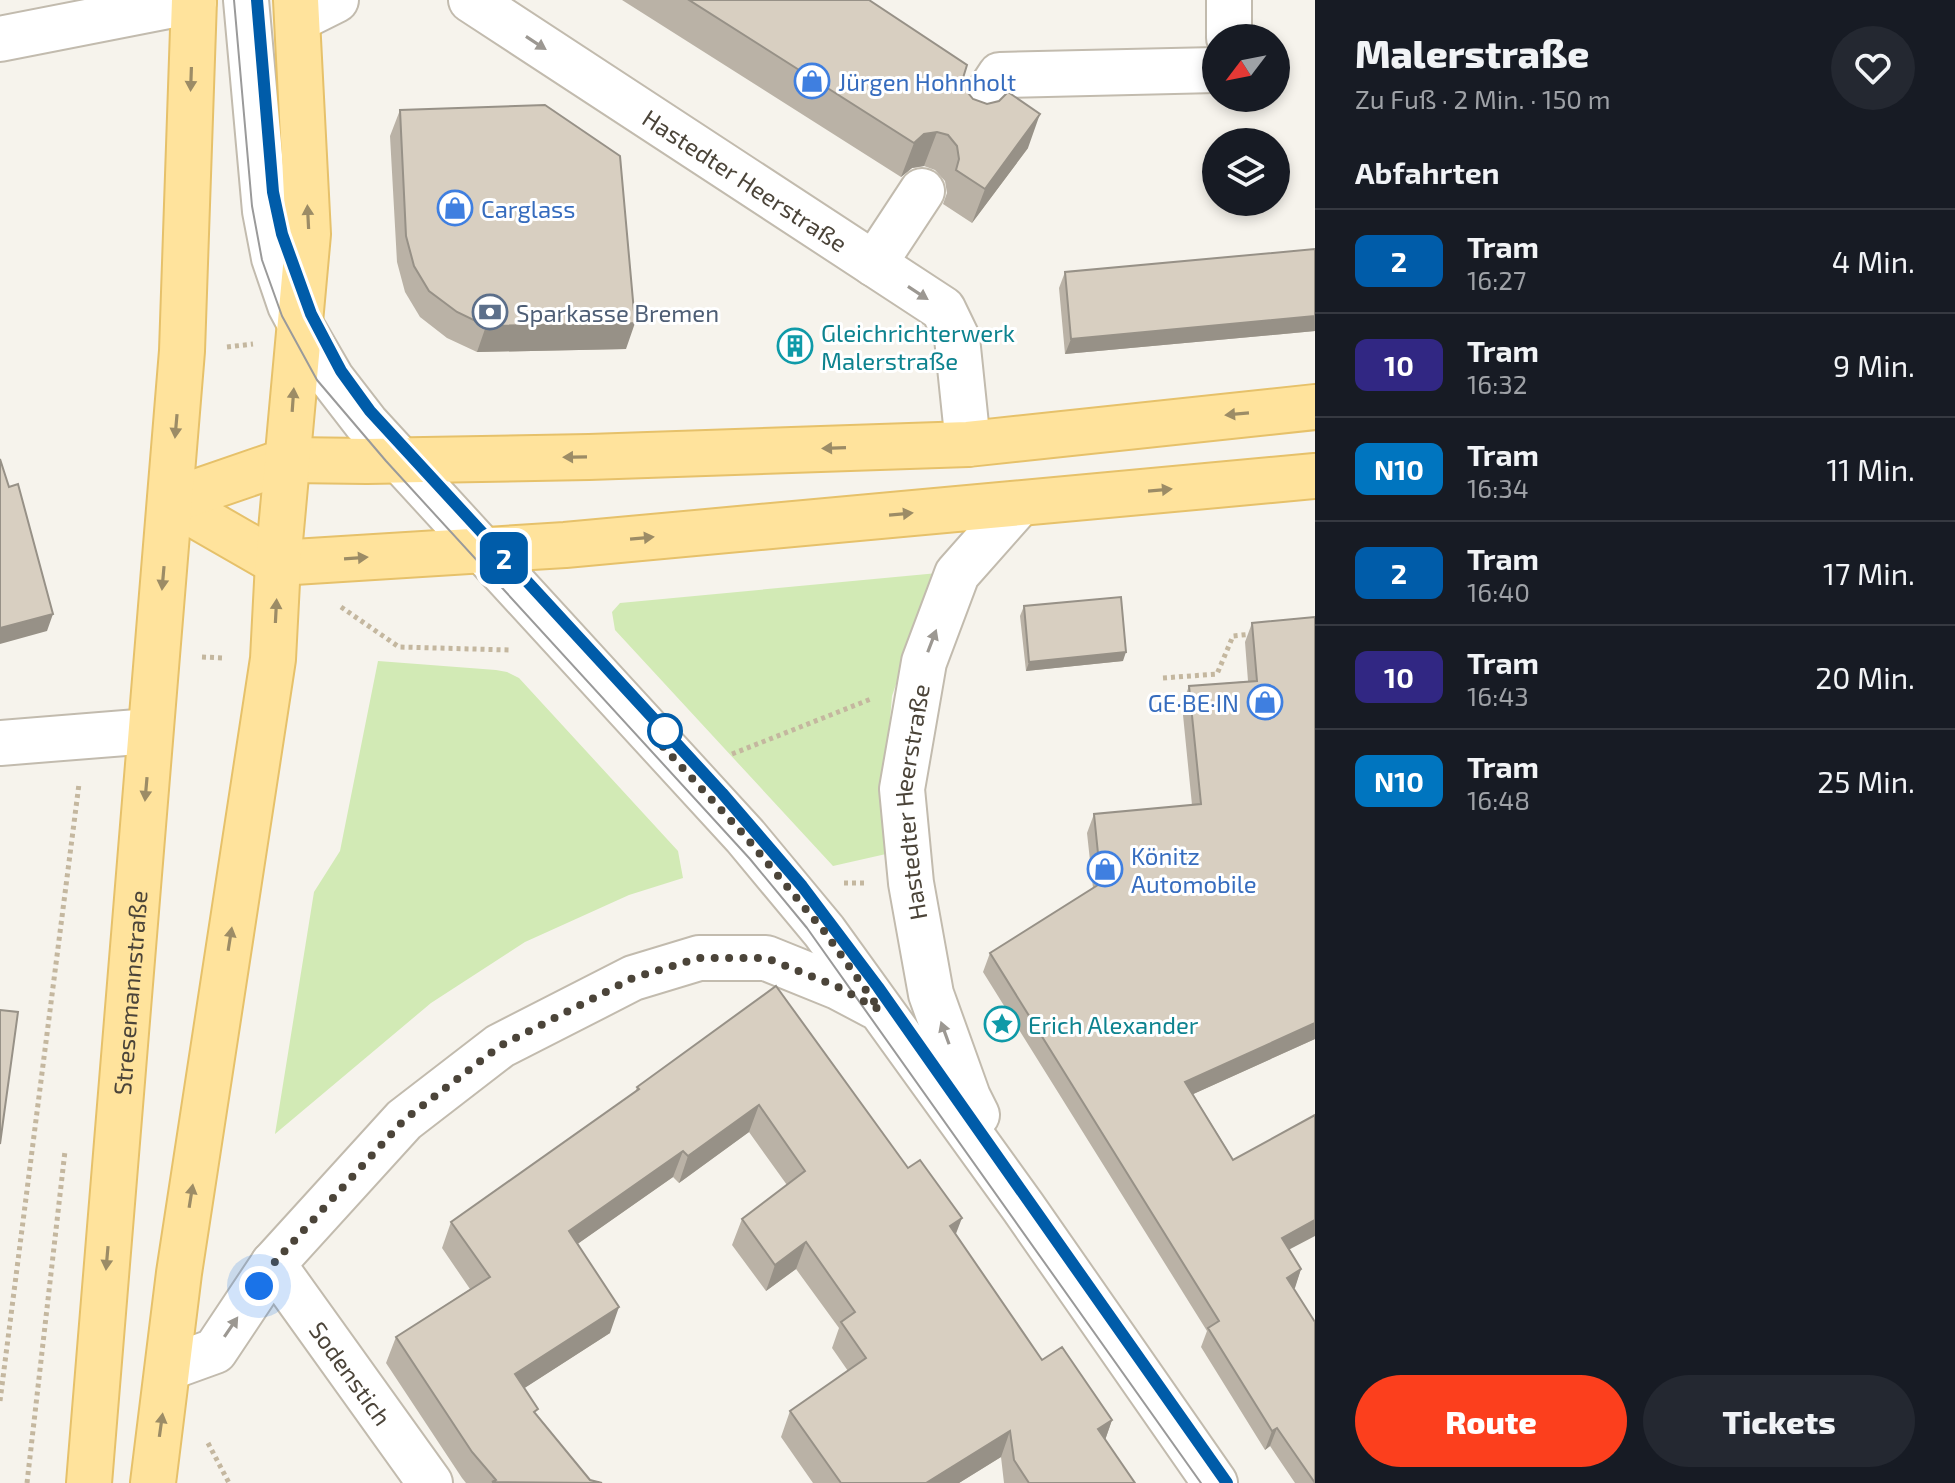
<!DOCTYPE html>
<html lang="de">
<meta charset="utf-8">
<style>
:root{--surface:#171b24;--page:#242831;--text:#f1f3f6;--muted:#9ea1a6;--line:#363941;--accent:#fc3f1d}
body{margin:0;font-family:"Exo 2",sans-serif;background:var(--page);color:var(--text);height:100vh;display:flex;flex-direction:column;font-size:30px;white-space:nowrap}
*{box-sizing:border-box;margin:0}
p{font-size:26px;color:var(--muted)}
.icon{flex:none;width:44px;height:44px;fill:none;stroke:currentColor;stroke-width:2;stroke-linecap:round;stroke-linejoin:round}
.map{position:relative;flex:1;overflow:hidden}
.side{display:flex;flex-direction:column;background:var(--surface);width:640px}
.side>*{flex:none}
.badge{padding:0 16px;border-radius:12px;font-size:28px;line-height:52px}
.needle{width:52px;rotate:238deg}
.fabs{position:absolute;left:1202px;top:24px;display:grid;gap:16px}
.fabs a{display:grid;place-items:center;width:88px;height:88px;border-radius:50%;background:var(--surface);box-shadow:0 4px 12px #0003;font-size:40px}
.you{position:absolute;width:40px;height:40px;margin:-20px;border:6px solid #fff;border-radius:50%;background:#1a73e8;box-shadow:0 0 0 12px #1a73e833}
.map>.badge{position:absolute;translate:-50% -50%;box-shadow:0 0 0 4px #fff}
h2{padding:0 40px;font-size:30px;line-height:72px}
.round{display:grid;place-items:center;flex:none;width:84px;height:84px;border-radius:42px;background:var(--page)}
.overview{display:flex;align-items:center;justify-content:space-between;height:136px;padding:0 40px}
h1{font-size:38px;font-weight:800;line-height:60px}
.primary-button{display:flex;gap:16px;margin-top:auto;padding:16px 40px}
.primary-button a{flex:1;height:92px;border-radius:48px;background:var(--accent);color:#fff;font-size:32px;font-weight:800;line-height:92px;text-align:center}
.primary-button a+a{background:var(--page);color:var(--text)}
ul{padding:0;list-style:none}
li{display:flex;align-items:center;gap:24px;height:104px;padding:0 40px;border-top:2px solid var(--line)}
li div{flex:1}
li b{display:block;font-size:30px}
li em{font-style:normal}
li .badge{min-width:88px;font-weight:700;text-align:center}
main{display:flex;flex:1;min-height:0}
.map>svg:first-child{display:block}
.green{fill:#d2eab5}
.lines{fill:none;stroke-linecap:round;stroke-linejoin:round}
.minor-casing{stroke:#c2bbae;stroke-width:48}
.major-casing{stroke:#e6c16a;stroke-width:48}
.path{stroke:#c4b79f;stroke-width:5;stroke-dasharray:4 4;stroke-linecap:butt}
.minor{stroke:#fff;stroke-width:44}
.major{stroke:#ffe39c;stroke-width:44}
.tram{stroke:#9a9a9a;stroke-width:2}
.wall{fill:#bab2a6}
.shaded-wall{fill:#979187}
.building{fill:#d8cfc1;stroke:#979187;stroke-width:2}
.oneway{fill:#9c9892}
.oneway2{fill:#9c8c66}
.line-casing{stroke:#fff;stroke-width:18}
.line{stroke:#005ca9;stroke-width:12}
.walk{stroke:#4b4439;stroke-width:8;stroke-dasharray:0 14.4}
.stop-dot{fill:#fff;stroke:#005ca9;stroke-width:4}
.labels{text-anchor:middle;dominant-baseline:central;stroke-width:6;stroke-linejoin:round;paint-order:stroke}
.shop-label{font-size:24px;fill:#366cbe;stroke:#fff;text-anchor:start}
.street-label{font-size:24px;fill:#4b4439;stroke:#fff}
.service-label{font-size:24px;fill:#4e5e75;stroke:#fff;text-anchor:start}
.culture-label{font-size:24px;fill:#0d838f;stroke:#fff;text-anchor:start}
</style>
<main>
<div class="map">
<svg width="1315" height="1483" viewBox="0 0 1315 1483">
<rect width="100%" height="100%" fill="#f6f3ec"/>
<!-- green -->
<path class="green" d="M 938,573 L 917,622 L 892,696 L 885,779 L 886,854 L 833,866 L 615,630 L 612,612 L 620,603 Z
M 378,661 L 496,670 L 507,672 L 519,678 L 678,851 L 683,878 L 629,895 L 525,942 L 431,1003 L 275,1134 L 314,892 L 340,851 Z"/>
<g class="lines">
<!-- minor casing -->
<g class="minor-casing">
<g id="minor">
<path d="M 246,0 L 265,211 L 274,258 L 290,305 L 299,322 L 332,379 L 366,423 L 745,836 L 824,931 L 1023,1207 L 1215,1483"/>
<path id="s1" d="M 471,0 L 943,309 L 957,338 L 968,444"/>
<path d="M 1229,0 L 1229,38"/>
<path d="M 298,19 L 336,0"/>
<path d="M 0,39 L 194,1"/>
<path d="M 975,113 L 1000,75 L 1216,70"/>
<path d="M 874,264 L 922,191"/>
<path d="M 0,743 L 150,731"/>
<path id="s2" d="M 977,1115 L 968,1097 L 931,994 L 911,883 L 902,789 L 924,662 L 957,574 L 1019,504"/>
<path id="s3" d="M 273,1264 L 430,1483"/>
<path d="M 168,1368 L 215,1351 L 273,1264 L 404,1120 L 500,1046 L 633,978 L 699,958 L 766,958 L 838,987 L 874,1006"/>
</g>
</g>
<!-- major casing -->
<g class="major-casing">
<g id="major">
<path d="M 170,501 L 278,563 L 565,545 L 1315,476"/>
<path d="M 170,501 L 289,460 L 367,461 L 589,457 L 968,444 L 1315,407"/>
<path id="s4" d="M 89,1483 L 182,351 L 194,0"/>
<path d="M 153,1483 L 179,1273 L 273,659 L 278,563 L 308,234 L 296,0"/>
</g>
</g>
<!-- path -->
<path class="path" d="M 227,347 L 253,344
M 341,607 L 399,647 L 510,650
M 202,657 L 224,658
M 1163,678 L 1217,674 L 1233,636 L 1252,634
M 732,754 L 871,699
M 844,883 L 866,883
M 0,1401 L 79,784
M 208,1443 L 229,1483
M 27,1483 L 65,1151"/>
<!-- minor -->
<use href="#minor" class="minor"/>
<!-- major -->
<use href="#major" class="major"/>
<!-- tram -->
<path class="tram" d="M 234,0 L 252,206 L 262,260 L 282,316 L 317,380 L 386,461 L 750,859 L 807,928 L 1201,1483
M 257,0 L 273,192 L 282,234 L 311,314 L 341,371 L 370,411 L 722,793 L 802,886 L 878,987 L 1227,1483"/>
</g>
<!-- wall -->
<path class="wall" d="M 622,0 L 869,0 L 963,78 L 965,89 L 973,99 L 1028,148 L 972,223 L 943,204 L 947,193 L 945,181 L 935,170 L 924,166 L 912,168 L 901,177 Z
M 400,110 L 626,349 L 477,352 L 447,338 L 420,317 L 405,292 L 397,262 L 390,136 Z
M 1315,248 L 1315,331 L 1065,354 L 1059,288 L 1065,272 L 1315,249 Z
M 1024,606 L 1123,661 L 1026,671 L 1020,616 Z
M 1315,617 L 1315,1039 L 1193,1094 L 1301,1269 L 1294,1289 L 1315,1483 L 1295,1483 L 1270,1446 L 1265,1450 L 1201,1347 L 1207,1331 L 983,972 L 990,953 L 1093,888 L 1087,833 L 1094,814 L 1192,805 L 1182,705 L 1189,686 L 1248,681 L 1245,642 L 1252,623 Z
M 776,986 L 956,1235 L 1042,1360 L 1112,1420 L 1105,1440 L 1135,1483 L 1004,1483 L 1001,1457 L 959,1483 L 813,1483 L 781,1437 L 790,1411 L 848,1371 L 832,1348 L 839,1328 L 796,1269 L 766,1291 L 732,1245 L 742,1219 L 787,1185 L 749,1132 L 679,1183 L 673,1177 L 577,1244 L 610,1333 L 524,1388 L 536,1415 L 590,1480 L 602,1483 L 466,1483 L 462,1478 L 386,1363 L 396,1337 L 470,1289 L 442,1248 L 451,1222 L 635,1093 L 637,1087 Z"/>
<!-- shaded-wall -->
<path class="shaded-wall" d="M 1040,114 L 1028,148 L 972,223 L 985,189 Z
M 937,132 L 924,166 L 912,168 L 901,177 L 914,143 L 924,134 Z
M 1315,316 L 1315,331 L 1065,354 L 1071,339 Z
M 635,323 L 626,349 L 477,352 L 486,326 Z
M 53,614 L 47,631 L 0,644 L 0,628 Z
M 1126,652 L 1123,661 L 1026,671 L 1029,662 Z
M 1315,1023 L 1315,1039 L 1178,1101 L 1185,1082 Z
M 759,1105 L 749,1132 L 679,1183 L 688,1156 Z
M 683,1151 L 673,1177 L 559,1257 L 569,1231 Z
M 962,1218 L 952,1244 L 950,1226 Z
M 1315,1220 L 1315,1236 L 1275,1257 L 1282,1238 Z
M 806,1242 L 796,1269 L 766,1291 L 775,1265 Z
M 1301,1269 L 1295,1288 L 1280,1297 L 1287,1278 Z
M 619,1307 L 610,1333 L 506,1400 L 515,1374 Z
M 1112,1420 L 1103,1446 L 1098,1429 Z
M 1277,1428 L 1270,1446 L 1265,1450 L 1272,1431 Z
M 1010,1431 L 1001,1457 L 959,1483 L 926,1483 Z"/>
<!-- building -->
<path class="building" d="M 689,0 L 869,0 L 967,65 L 963,78 L 965,89 L 973,99 L 987,104 L 999,101 L 1008,92 L 1040,114 L 985,189 L 956,170 L 959,159 L 957,146 L 948,135 L 937,132 L 924,134 L 914,143 Z
M 545,105 L 620,156 L 635,323 L 486,326 L 457,312 L 429,291 L 414,266 L 406,236 L 400,110 Z
M 1315,249 L 1315,316 L 1071,339 L 1065,272 Z
M 0,459 L 9,487 L 18,484 L 53,614 L 0,628 Z
M 1121,597 L 1126,652 L 1029,662 L 1024,606 Z
M 1315,617 L 1315,1023 L 1185,1082 L 1233,1160 L 1315,1115 L 1315,1220 L 1282,1238 L 1301,1269 L 1287,1278 L 1315,1322 L 1315,1483 L 1277,1428 L 1272,1431 L 1208,1328 L 1219,1321 L 990,953 L 1101,883 L 1094,814 L 1201,804 L 1189,686 L 1257,681 L 1252,623 Z
M 776,986 L 908,1168 L 920,1160 L 962,1218 L 950,1226 L 1042,1360 L 1062,1347 L 1112,1420 L 1098,1429 L 1135,1483 L 1029,1483 L 1014,1460 L 1010,1431 L 926,1483 L 841,1483 L 790,1411 L 866,1358 L 841,1322 L 855,1312 L 806,1242 L 775,1265 L 742,1219 L 805,1171 L 759,1105 L 688,1156 L 683,1151 L 569,1231 L 619,1307 L 515,1374 L 538,1409 L 534,1412 L 590,1480 L 602,1483 L 492,1482 L 496,1480 L 472,1452 L 396,1337 L 490,1277 L 451,1222 L 639,1089 L 637,1087 Z
M 0,1010 L 18,1012 L 0,1144 Z"/>
<!-- one-way arrows -->
<defs><path id="oneway-solid" d="M-6-.8H1V-3.2L6.5 0L1 3.2V.8H-6Z" transform="scale(2)"/></defs>
<g class="oneway">
<use href="#oneway-solid" transform="translate(536 43) rotate(33)"/>
<use href="#oneway-solid" transform="translate(918 293) rotate(33)"/>
<use href="#oneway-solid" transform="translate(932 641) rotate(-69)"/>
<use href="#oneway-solid" transform="translate(945 1033) rotate(-110)"/>
<use href="#oneway-solid" transform="translate(231 1327) rotate(-56)"/>
</g>
<g class="oneway2">
<use href="#oneway-solid" transform="translate(191 79) rotate(92)"/>
<use href="#oneway-solid" transform="translate(308 217) rotate(-93)"/>
<use href="#oneway-solid" transform="translate(293 400) rotate(-86)"/>
<use href="#oneway-solid" transform="translate(1237 414) rotate(175)"/>
<use href="#oneway-solid" transform="translate(176 426) rotate(95)"/>
<use href="#oneway-solid" transform="translate(834 448) rotate(178)"/>
<use href="#oneway-solid" transform="translate(575 457) rotate(179)"/>
<use href="#oneway-solid" transform="translate(1160 490) rotate(-5)"/>
<use href="#oneway-solid" transform="translate(901 514) rotate(-5)"/>
<use href="#oneway-solid" transform="translate(642 538) rotate(-5)"/>
<use href="#oneway-solid" transform="translate(356 558) rotate(-4)"/>
<use href="#oneway-solid" transform="translate(163 578) rotate(95)"/>
<use href="#oneway-solid" transform="translate(276 611) rotate(-87)"/>
<use href="#oneway-solid" transform="translate(146 789) rotate(95)"/>
<use href="#oneway-solid" transform="translate(230 939) rotate(-81)"/>
<use href="#oneway-solid" transform="translate(191 1196) rotate(-81)"/>
<use href="#oneway-solid" transform="translate(107 1258) rotate(95)"/>
<use href="#oneway-solid" transform="translate(161 1425) rotate(-82)"/>
</g>
<g class="lines">
<!-- line casing -->
<g class="line-casing">
<path id="line" d="M 257,0 L 273,192 L 282,234 L 311,314 L 341,371 L 370,411 L 722,793 L 802,886 L 878,987 L 1227,1483"/>
</g>
<!-- line -->
<use href="#line" class="line"/>
<!-- walk -->
<path class="walk" d="M 259,1286 L 273,1264 L 404,1120 L 500,1046 L 633,978 L 699,958 L 766,958 L 838,987 L 880,1010 L 824,931 L 745,836 L 656,739 L 665,731"/>
</g>
<!-- icons -->
<defs>
<g id="shop-ring" transform="scale(1.8)"><circle r="9.5" fill="#fff" stroke="#3f7fe0" stroke-width="1.5"/><path d="M-5-2.5h2.3a2.7 3.5 0 0 1 5.4 0H5L5.5 6h-11ZM-1.5-2.5h3a1.5 2.3 0 0 0-3 0Z" fill="#3f7fe0"/></g>
<g id="bank-ring" transform="scale(1.8)"><circle r="9.5" fill="#fff" stroke="#5c6f8a" stroke-width="1.5"/><path d="M-6-4H6V4H-6ZM0-2.3a2.3 2.3 0 1 0 0 4.6a2.3 2.3 0 1 0 0-4.6Z" fill="#5c6f8a"/></g>
<g id="building-ring" transform="scale(1.8)"><circle r="9.5" fill="#fff" stroke="#0f9aa8" stroke-width="1.5"/><path d="M-4-6H4V6H1V3H-1V6H-4ZM-2.5-4.3h1.7v1.8h-1.7ZM.8-4.3h1.7v1.8H.8ZM-2.5-1h1.7V.8h-1.7ZM.8-1h1.7V.8H.8Z" fill="#0f9aa8"/></g>
<g id="sight-ring" transform="scale(1.8)"><circle r="9.5" fill="#fff" stroke="#0f9aa8" stroke-width="1.5"/><path d="M0-6L1.8-2.2L6-1.7L2.9 1.2L3.7 5.4L0 3.3L-3.7 5.4L-2.9 1.2L-6-1.7L-1.8-2.2Z" fill="#0f9aa8"/></g>
</defs>
<g fill-rule="evenodd">
<use href="#shop-ring" x="812" y="81"/>
<use href="#shop-ring" x="455" y="208"/>
<use href="#bank-ring" x="490" y="312"/>
<use href="#building-ring" x="795" y="346"/>
<use href="#shop-ring" x="1265" y="702"/>
<use href="#shop-ring" x="1105" y="869"/>
<use href="#sight-ring" x="1002" y="1024"/>
</g>
<!-- markers -->
<circle class="stop-dot" cx="665" cy="731" r="16"/>
<g class="labels">
<!-- shop labels -->
<g class="shop-label">
<text x="838" y="81">Jürgen Hohnholt</text>
<text x="481" y="208">Carglass</text>
<text x="1239" y="702" text-anchor="end">GE·BE·IN</text>
<text x="1131" y="855">Könitz<tspan x="1131" dy="28">Automobile</tspan></text>
</g>
<!-- street labels -->
<g class="street-label">
<text stroke="none"><textPath href="#s1" startOffset="328">Hastedter Heerstraße</textPath></text>
<text stroke="none"><textPath href="#s2" startOffset="324">Hastedter Heerstraße</textPath></text>
<text stroke="none"><textPath href="#s4" startOffset="492">Stresemannstraße</textPath></text>
<text stroke="none"><textPath href="#s3" startOffset="134">Sodenstich</textPath></text>
</g>
<!-- service labels -->
<g class="service-label">
<text x="516" y="312">Sparkasse Bremen</text>
</g>
<!-- culture labels -->
<g class="culture-label">
<text x="821" y="332">Gleichrichterwerk<tspan x="821" dy="28">Malerstraße</tspan></text>
<text x="1028" y="1024">Erich Alexander</text>
</g>
</g>
</svg>
<div class="fabs">
<a><svg class="needle" viewBox="-14 -14 28 28"><path d="M0-13l5 13h-10z" fill="#e53935"/><path d="M0 13l5-13h-10z" fill="#9ea1a6"/></svg></a>
<a><svg class="icon" aria-label="layers" viewBox="0 0 24 24"><path d="M12 4l9 5-9 5-9-5zM3 14l9 5 9-5"/></svg></a>
</div>
<div class="you" style="left:259px;top:1286px"></div>
<b class="badge" style="left:504px;top:558px;background:#005ca9;color:#fff">2</b>
</div>
<section class="side">
<div class="overview"><div><h1>Malerstraße</h1><p>Zu Fuß · 2 Min. · 150 m</p></div><a class="round"><svg class="icon" aria-label="heart" viewBox="0 0 24 24"><path d="M12 20l-8-8c-3-5 5-10 8-4 3-6 11-1 8 4z"/></svg></a></div>
<h2>Abfahrten</h2>
<ul>
<li><span class="badge" style="background:#005ca9;color:#fff">2</span><div><b>Tram</b><p>16:27</p></div><em>4 Min.</em></li>
<li><span class="badge" style="background:#312783;color:#fff">10</span><div><b>Tram</b><p>16:32</p></div><em>9 Min.</em></li>
<li><span class="badge" style="background:#0075bf;color:#fff">N10</span><div><b>Tram</b><p>16:34</p></div><em>11 Min.</em></li>
<li><span class="badge" style="background:#005ca9;color:#fff">2</span><div><b>Tram</b><p>16:40</p></div><em>17 Min.</em></li>
<li><span class="badge" style="background:#312783;color:#fff">10</span><div><b>Tram</b><p>16:43</p></div><em>20 Min.</em></li>
<li><span class="badge" style="background:#0075bf;color:#fff">N10</span><div><b>Tram</b><p>16:48</p></div><em>25 Min.</em></li>
</ul>
<div class="primary-button"><a>Route</a><a>Tickets</a></div>
</section>
</main>
